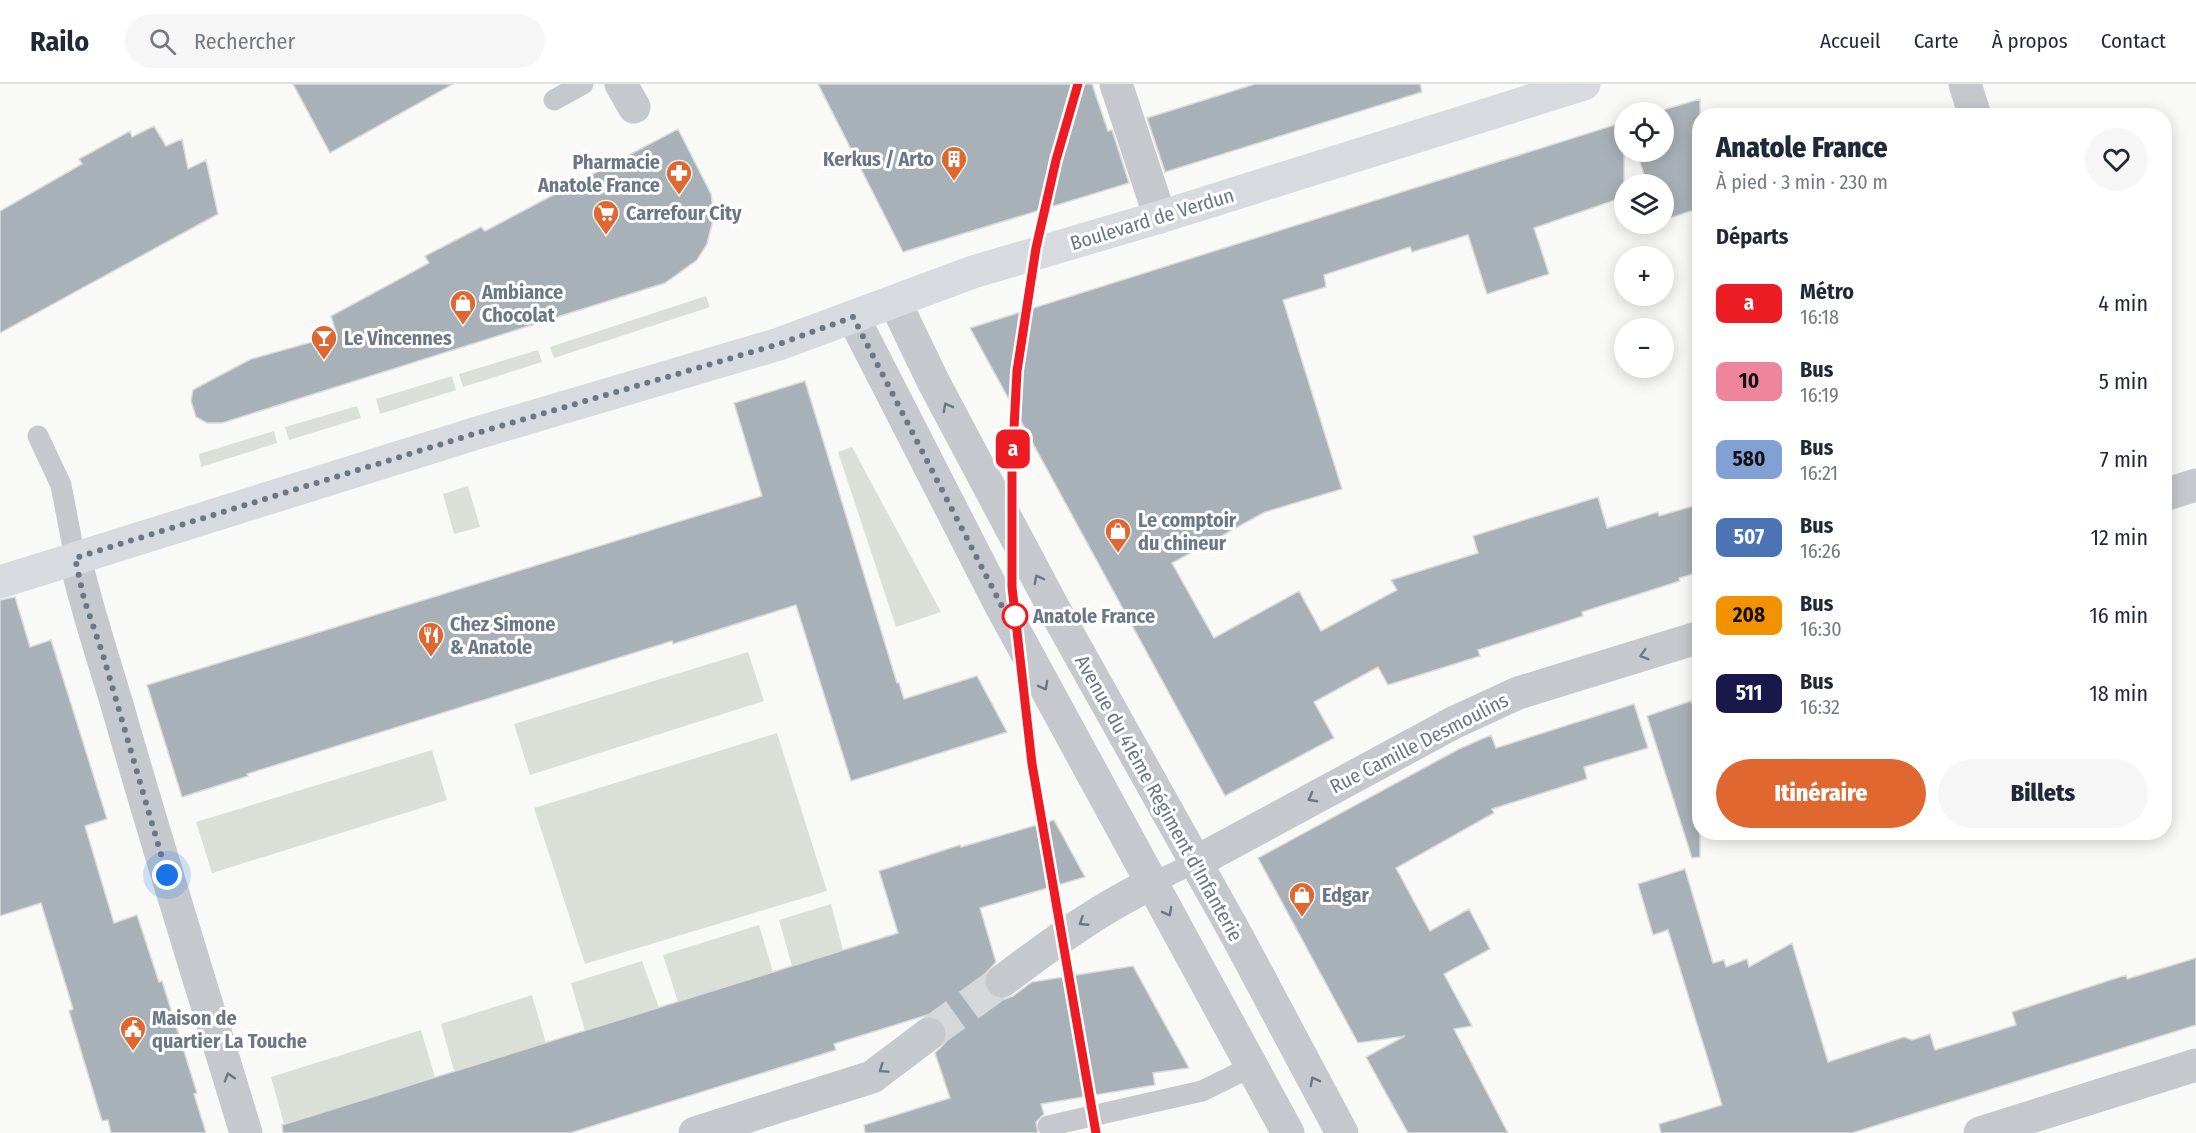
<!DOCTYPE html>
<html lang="fr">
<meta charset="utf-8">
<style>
:root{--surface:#fff;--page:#f6f6f7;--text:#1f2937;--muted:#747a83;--line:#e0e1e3;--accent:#e06730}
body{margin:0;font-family:"Fira Sans Condensed",sans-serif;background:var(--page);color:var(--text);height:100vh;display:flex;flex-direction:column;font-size:22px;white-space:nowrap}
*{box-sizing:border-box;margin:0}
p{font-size:20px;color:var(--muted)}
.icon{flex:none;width:33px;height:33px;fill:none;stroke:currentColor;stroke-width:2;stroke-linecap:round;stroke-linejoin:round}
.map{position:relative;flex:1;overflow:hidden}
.details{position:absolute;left:1692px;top:24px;width:480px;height:732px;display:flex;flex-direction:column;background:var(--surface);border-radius:24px;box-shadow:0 3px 15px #0003}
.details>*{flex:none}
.badge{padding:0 12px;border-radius:9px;font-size:21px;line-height:39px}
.fabs{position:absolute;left:1614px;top:18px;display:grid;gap:12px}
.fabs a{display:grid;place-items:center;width:60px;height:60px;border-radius:50%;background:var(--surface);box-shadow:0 3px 15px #0003;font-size:30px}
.you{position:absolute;width:30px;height:30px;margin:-15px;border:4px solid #fff;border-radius:50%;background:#1a73e8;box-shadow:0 0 0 9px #1a73e833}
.map>.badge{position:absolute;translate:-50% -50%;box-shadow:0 0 0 3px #fff}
h2{padding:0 24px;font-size:22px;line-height:54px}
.round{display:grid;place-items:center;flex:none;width:63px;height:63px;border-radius:32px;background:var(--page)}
.summary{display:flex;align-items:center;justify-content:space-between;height:102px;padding:0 24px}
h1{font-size:28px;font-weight:800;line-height:45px}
.action{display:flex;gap:12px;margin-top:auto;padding:12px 24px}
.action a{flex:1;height:69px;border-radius:36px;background:var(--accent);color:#fff;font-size:24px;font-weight:800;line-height:69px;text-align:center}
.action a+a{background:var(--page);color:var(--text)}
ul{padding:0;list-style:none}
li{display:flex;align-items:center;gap:18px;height:78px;padding:0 24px}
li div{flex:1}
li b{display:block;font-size:22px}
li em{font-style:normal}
li .badge{min-width:66px;font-weight:700;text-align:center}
header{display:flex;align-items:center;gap:36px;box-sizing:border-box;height:84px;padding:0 30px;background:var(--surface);border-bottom:2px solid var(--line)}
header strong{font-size:28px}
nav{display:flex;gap:33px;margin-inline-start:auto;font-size:21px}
.search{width:420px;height:54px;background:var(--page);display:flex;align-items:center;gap:15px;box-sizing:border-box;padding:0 21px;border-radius:33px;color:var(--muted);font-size:22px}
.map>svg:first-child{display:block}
.green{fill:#dae0d8}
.building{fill:#a9b1b8;stroke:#dbdbd9;stroke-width:1.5}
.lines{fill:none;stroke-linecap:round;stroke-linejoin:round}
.minor-tunnel{stroke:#d5d8db;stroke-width:33;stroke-dasharray:33 16;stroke-linecap:butt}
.service{stroke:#c5c8cc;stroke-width:21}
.minor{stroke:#c5c8cc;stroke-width:33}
.tertiary{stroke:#c5c8cc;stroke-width:33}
.secondary{stroke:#d7dbdf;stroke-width:33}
.oneway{stroke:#697787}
.line-casing{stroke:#fff;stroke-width:14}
.line{stroke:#ed1c24;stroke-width:9}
.walk{stroke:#697787;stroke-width:6;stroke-dasharray:0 10.8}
.stop-dot{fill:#fff;stroke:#ed1c24;stroke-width:3}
.labels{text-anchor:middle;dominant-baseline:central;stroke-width:6;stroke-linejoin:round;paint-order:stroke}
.poi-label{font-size:20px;font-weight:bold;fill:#697787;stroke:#fff;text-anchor:start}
.street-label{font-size:20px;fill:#697787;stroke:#fff}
.stop-label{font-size:20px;font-weight:bold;fill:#697787;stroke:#fff;text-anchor:start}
</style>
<header>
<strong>Railo</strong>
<div class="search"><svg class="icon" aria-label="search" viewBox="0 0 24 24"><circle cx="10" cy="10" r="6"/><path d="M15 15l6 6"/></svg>Rechercher</div>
<nav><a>Accueil</a><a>Carte</a><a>À propos</a><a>Contact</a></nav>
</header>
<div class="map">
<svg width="2196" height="1049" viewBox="0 0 2196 1049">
<rect width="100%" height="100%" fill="#f9f9f7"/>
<!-- green -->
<path class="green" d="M 706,212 L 710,223 L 554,274 L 550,263 Z
M 538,266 L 542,278 L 463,303 L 459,290 Z
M 452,292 L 456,306 L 380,330 L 376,315 Z
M 357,322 L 361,334 L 289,356 L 285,343 Z
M 274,347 L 277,359 L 201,383 L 199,370 Z
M 852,363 L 941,528 L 896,543 L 838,368 Z
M 468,402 L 480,443 L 454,450 L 443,410 Z
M 748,568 L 764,617 L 530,691 L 514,640 Z
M 777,649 L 827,807 L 585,880 L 534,724 Z
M 432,666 L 447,716 L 212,789 L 196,738 Z
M 831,820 L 843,866 L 792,882 L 779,836 Z
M 759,841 L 773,888 L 678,918 L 663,871 Z
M 642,877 L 659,924 L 585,947 L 571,899 Z
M 532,911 L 546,959 L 454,987 L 441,940 Z
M 421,946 L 435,993 L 284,1040 L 271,993 Z"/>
<!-- building -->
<path class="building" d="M 293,0 L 453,0 L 330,69 Z
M 818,0 L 1092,0 L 1108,47 L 1112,46 L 1129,99 L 903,168 Z
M 1255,0 L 1420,0 L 1422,8 L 1165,88 L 1147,34 Z
M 1700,15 L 1700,124 L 1664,136 L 1664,100 L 1647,100 L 1637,68 L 1664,68 L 1664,28 L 1656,28 Z
M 1624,38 L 1624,113 L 1534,144 L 1549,190 L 1487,210 L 1468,151 L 1412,168 L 1410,163 L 1324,191 L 1326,203 L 1283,216 L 1342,405 L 1265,428 L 1172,479 L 1214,554 L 1299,507 L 1321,547 L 1397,506 L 1391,496 L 1478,469 L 1473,452 L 1598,413 L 1607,444 L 1658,428 L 1659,432 L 1700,420 L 1700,488 L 1679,494 L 1680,497 L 1582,528 L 1583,532 L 1478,566 L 1480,572 L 1388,601 L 1378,583 L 1314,618 L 1334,654 L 1225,712 L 970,244 Z
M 154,42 L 166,62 L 182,55 L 188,85 L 206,76 L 218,130 L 0,249 L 0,127 L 82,80 L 79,75 L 130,47 L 132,53 Z
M 678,45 L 711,110 L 713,126 L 712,140 L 707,160 L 697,176 L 665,199 L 222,339 L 207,339 L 196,333 L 191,317 L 193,306 L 200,302 L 251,275 L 337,251 L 331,232 L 429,179 L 425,172 L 481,143 L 485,147 Z
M 805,297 L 897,599 L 899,599 L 904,615 L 977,592 L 1007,648 L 851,697 L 796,521 L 673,560 L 672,557 L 247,690 L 248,692 L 182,713 L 147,601 L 762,412 L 734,319 Z
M 15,513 L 30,563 L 51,556 L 107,735 L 85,742 L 114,839 L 137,831 L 159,898 L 162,897 L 197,1009 L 194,1010 L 206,1049 L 111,1049 L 108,1036 L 102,1037 L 69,927 L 73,925 L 41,819 L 0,832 L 0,516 Z
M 1691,617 L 1700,641 L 1700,773 L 1692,774 L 1647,632 Z
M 1634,620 L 1648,664 L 1584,683 L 1587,695 L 1492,725 L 1494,729 L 1396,784 L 1430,847 L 1469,825 L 1490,865 L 1444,890 L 1472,942 L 1454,945 L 1508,1049 L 1408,1049 L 1366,973 L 1405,952 L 1358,959 L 1258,774 L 1459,665 L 1491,651 L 1496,664 Z
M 1054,736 L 1085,793 L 980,824 L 996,878 L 985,890 L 984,900 L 987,908 L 995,914 L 1005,915 L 1013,912 L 1032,898 L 1133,882 L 1189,984 L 1153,989 L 1155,1001 L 1041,1020 L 1044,1030 L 1036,1038 L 1038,1049 L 865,1049 L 864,1041 L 950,1014 L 935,969 L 946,958 L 947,947 L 944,939 L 937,933 L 927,931 L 834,960 L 836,966 L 570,1049 L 283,1049 L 282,1041 L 898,849 L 879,787 L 960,761 L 961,763 Z
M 1685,785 L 1713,879 L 1724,876 L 1726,883 L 1747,875 L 1749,883 L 1792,859 L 1828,978 L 1904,953 L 1912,956 L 1930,950 L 1935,966 L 2016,941 L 2012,928 L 2126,891 L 2127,895 L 2196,874 L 2196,941 L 1852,1049 L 1661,1049 L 1659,1040 L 1722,1021 L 1668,846 L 1653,851 L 1638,800 Z"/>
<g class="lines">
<!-- minor-tunnel -->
<path class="minor-tunnel" d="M 929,950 L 1002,897"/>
<!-- service -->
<path class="service" d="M 554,16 L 583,0
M 38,352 L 61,401 L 75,474
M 1153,799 L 1196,778
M 1048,1042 L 1202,1007 L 1251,983"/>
<!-- minor -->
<path class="minor" d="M 621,0 L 634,23
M 1116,0 L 1160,133
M 1965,0 L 1975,32
M 2164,411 L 2196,401
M 75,474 C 87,527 105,579 120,631 C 160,771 204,910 246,1049
M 1196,778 L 1453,639 L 1518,609 L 1700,553
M 1002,897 C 1053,859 1095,827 1153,799
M 695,1049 L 872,993 L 929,950
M 1980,1049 L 2196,981"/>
<!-- tertiary -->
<path class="tertiary" d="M 895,218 L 933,297 L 1053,523 L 1237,852 L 1342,1049
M 853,233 L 1000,520 L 1288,1049"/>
<!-- secondary -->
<path class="secondary" d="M 0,498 L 477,349 L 779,260 L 973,188 L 1160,133 L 1584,0"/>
</g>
<!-- one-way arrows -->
<defs><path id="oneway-chevron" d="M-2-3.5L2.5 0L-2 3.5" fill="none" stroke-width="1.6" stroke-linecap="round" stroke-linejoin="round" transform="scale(1.5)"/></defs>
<g class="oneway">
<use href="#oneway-chevron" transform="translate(947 323) rotate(-118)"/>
<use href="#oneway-chevron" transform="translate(1038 495) rotate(-118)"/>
<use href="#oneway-chevron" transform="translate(1644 571) rotate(163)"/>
<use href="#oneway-chevron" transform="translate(1044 602) rotate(62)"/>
<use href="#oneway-chevron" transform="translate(1312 714) rotate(152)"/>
<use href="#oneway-chevron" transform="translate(1168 828) rotate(62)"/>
<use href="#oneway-chevron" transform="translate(1083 838) rotate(147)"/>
<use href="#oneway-chevron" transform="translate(883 985) rotate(145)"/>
<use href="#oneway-chevron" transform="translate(229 993) rotate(-107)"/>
<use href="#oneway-chevron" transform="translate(1314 997) rotate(-118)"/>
</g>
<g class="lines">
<!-- line casing -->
<g class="line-casing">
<path id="line" d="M 1078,0 L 1056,76 L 1036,164 L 1017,287 L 1012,382 L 1012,503 L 1032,680 L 1096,1049"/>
</g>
<!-- line -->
<use href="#line" class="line"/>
<!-- walk -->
<path class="walk" d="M 167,791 L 103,571 L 84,515 L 75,474 L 477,349 L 779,260 L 853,233 L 1011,540 L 1015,532"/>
</g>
<!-- icons -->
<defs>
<g id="building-pin" transform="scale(1.35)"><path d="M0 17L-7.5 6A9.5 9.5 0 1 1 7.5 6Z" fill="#e06730" stroke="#fff"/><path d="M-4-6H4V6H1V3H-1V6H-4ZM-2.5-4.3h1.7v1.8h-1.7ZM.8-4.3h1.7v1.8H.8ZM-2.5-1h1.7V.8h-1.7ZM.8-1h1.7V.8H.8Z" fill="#fff"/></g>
<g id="pharmacy-pin" transform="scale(1.35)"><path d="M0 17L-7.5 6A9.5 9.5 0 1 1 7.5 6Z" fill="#e06730" stroke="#fff"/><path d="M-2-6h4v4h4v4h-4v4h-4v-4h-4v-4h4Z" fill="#fff"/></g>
<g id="supermarket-pin" transform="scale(1.35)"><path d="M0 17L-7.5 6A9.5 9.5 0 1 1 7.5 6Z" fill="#e06730" stroke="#fff"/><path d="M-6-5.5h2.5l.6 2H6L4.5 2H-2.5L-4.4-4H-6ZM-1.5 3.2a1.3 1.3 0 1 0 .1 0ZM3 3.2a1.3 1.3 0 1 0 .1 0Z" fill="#fff"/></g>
<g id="shop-pin" transform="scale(1.35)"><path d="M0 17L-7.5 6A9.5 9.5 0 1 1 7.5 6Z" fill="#e06730" stroke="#fff"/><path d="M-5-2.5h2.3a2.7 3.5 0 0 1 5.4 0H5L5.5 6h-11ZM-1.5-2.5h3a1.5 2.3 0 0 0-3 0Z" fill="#fff"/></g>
<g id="bar-pin" transform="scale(1.35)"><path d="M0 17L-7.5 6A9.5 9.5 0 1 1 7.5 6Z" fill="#e06730" stroke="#fff"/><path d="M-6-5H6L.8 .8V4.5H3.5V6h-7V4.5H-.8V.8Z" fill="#fff"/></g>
<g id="restaurant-pin" transform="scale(1.35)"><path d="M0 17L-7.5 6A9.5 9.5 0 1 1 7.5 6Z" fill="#e06730" stroke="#fff"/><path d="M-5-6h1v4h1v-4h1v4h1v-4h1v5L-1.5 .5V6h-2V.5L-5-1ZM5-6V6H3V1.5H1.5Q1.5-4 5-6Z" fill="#fff"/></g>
<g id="civic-pin" transform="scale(1.35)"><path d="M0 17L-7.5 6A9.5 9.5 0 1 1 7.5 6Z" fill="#e06730" stroke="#fff"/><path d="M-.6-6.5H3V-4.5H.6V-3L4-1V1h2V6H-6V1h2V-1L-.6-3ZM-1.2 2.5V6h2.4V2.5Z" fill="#fff"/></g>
</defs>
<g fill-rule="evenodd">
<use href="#building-pin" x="954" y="75"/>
<use href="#pharmacy-pin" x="679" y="89"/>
<use href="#supermarket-pin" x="606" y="129"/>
<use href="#shop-pin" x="463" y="219"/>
<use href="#bar-pin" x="324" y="254"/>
<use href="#shop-pin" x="1118" y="447"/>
<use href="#restaurant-pin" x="431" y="551"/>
<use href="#shop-pin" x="1302" y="811"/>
<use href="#civic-pin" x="133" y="945"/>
</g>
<!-- markers -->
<circle class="stop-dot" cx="1015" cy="532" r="12"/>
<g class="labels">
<!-- poi labels -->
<g class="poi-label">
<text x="934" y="75" text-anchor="end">Kerkus / Arto</text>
<text x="660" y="78" text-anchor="end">Pharmacie<tspan x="660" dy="23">Anatole France</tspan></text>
<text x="626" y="129">Carrefour City</text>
<text x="482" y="208">Ambiance<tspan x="482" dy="23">Chocolat</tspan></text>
<text x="344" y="254">Le Vincennes</text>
<text x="1138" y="436">Le comptoir<tspan x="1138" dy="23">du chineur</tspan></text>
<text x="450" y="540">Chez Simone<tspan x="450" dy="23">&amp; Anatole</tspan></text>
<text x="1322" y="811">Edgar</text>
<text x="152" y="934">Maison de<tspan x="152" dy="23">quartier La Touche</tspan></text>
</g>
<!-- street labels -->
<g class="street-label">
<text transform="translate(1152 135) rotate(-17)">Boulevard de Verdun</text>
<text transform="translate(1419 659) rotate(-27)">Rue Camille Desmoulins</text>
<text transform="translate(1159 714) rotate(61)">Avenue du 41ème Régiment d'Infanterie</text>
</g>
<!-- stop labels -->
<g class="stop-label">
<text x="1033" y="532">Anatole France</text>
</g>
</g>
</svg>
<div class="fabs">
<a><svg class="icon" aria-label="locate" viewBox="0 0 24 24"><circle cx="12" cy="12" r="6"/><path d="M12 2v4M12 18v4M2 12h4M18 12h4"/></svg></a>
<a><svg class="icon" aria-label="layers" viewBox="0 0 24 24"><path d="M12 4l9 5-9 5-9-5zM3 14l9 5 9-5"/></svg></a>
<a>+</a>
<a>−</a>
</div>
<div class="you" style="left:167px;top:791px"></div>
<b class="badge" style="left:1013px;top:365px;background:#ed1c24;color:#fff">a</b>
<section class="details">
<div class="summary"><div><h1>Anatole France</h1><p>À pied · 3 min · 230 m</p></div><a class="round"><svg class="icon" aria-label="heart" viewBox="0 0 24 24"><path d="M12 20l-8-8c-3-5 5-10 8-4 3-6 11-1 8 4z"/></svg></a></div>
<h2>Départs</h2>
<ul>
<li><span class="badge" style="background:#ed1c24;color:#fff">a</span><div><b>Métro</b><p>16:18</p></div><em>4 min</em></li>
<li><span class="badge" style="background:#ef859d;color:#111">10</span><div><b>Bus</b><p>16:19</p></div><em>5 min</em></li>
<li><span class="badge" style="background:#81a1d5;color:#111">580</span><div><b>Bus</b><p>16:21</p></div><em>7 min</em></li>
<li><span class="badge" style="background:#4c74b5;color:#fff">507</span><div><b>Bus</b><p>16:26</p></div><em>12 min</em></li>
<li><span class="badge" style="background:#f39200;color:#111">208</span><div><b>Bus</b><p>16:30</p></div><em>16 min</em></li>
<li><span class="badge" style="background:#18194a;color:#fff">511</span><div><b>Bus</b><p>16:32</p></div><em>18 min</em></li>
</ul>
<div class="action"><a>Itinéraire</a><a>Billets</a></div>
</section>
</div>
